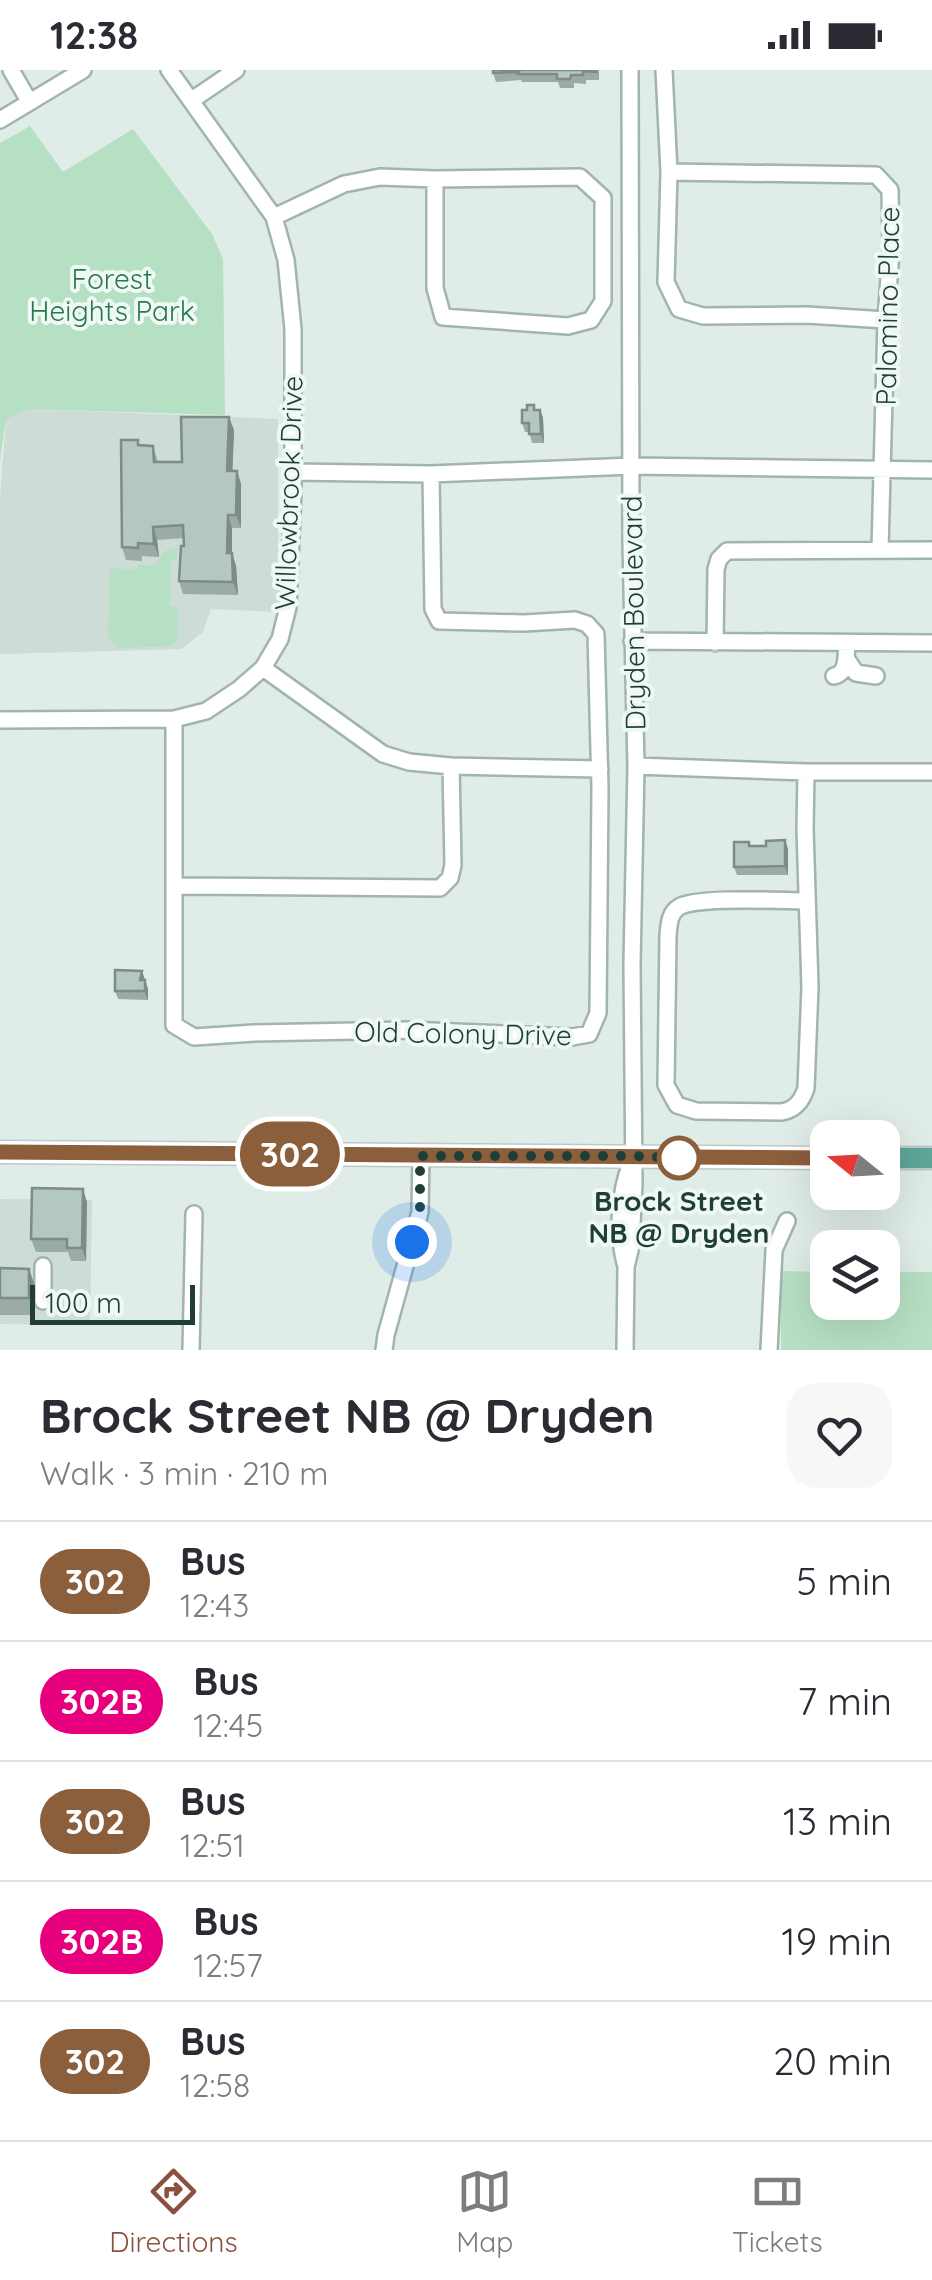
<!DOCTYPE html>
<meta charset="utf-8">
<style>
:root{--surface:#fff;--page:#f7f7f7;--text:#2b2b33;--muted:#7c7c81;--line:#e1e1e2;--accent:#8a523e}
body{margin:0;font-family:Quicksand,sans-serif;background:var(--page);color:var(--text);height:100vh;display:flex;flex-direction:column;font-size:38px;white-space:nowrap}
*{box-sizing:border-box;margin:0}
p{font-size:32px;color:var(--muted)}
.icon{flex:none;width:55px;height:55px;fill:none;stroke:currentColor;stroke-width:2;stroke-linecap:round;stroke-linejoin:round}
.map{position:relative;height:1280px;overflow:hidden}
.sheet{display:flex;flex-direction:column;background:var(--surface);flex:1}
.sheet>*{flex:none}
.badge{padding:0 20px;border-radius:32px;font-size:35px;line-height:65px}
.needle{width:65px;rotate:288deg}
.buttons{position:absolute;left:810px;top:1050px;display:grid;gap:20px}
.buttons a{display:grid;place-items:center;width:90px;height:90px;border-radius:20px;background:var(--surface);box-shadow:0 10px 40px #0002;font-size:50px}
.scale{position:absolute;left:30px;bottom:25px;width:165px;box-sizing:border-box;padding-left:10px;border:5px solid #1f3e37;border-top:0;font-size:28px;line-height:35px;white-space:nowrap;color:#1f3e37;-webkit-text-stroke:8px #f0f8f5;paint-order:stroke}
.you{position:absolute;width:50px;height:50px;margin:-25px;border:8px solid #fff;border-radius:50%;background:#1a73e8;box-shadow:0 0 0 15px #1a73e833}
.map>.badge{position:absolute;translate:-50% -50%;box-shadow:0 0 0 5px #fff}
.round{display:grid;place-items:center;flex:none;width:105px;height:105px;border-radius:30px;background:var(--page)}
.headline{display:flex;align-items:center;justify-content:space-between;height:170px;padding:0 40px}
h1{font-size:48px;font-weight:800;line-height:75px}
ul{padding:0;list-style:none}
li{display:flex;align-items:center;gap:30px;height:120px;padding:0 40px;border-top:2px solid var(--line)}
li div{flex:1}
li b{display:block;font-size:38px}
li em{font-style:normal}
li .badge{min-width:110px;font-weight:700;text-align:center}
.status{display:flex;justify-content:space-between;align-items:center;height:70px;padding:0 50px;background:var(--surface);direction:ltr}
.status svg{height:28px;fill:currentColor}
.tab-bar{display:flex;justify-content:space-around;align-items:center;height:140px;border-top:2px solid var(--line);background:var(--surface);font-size:28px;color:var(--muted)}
.tab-bar a{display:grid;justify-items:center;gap:5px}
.tab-bar .on{color:var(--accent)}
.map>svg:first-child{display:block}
.built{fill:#cddcd6}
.green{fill:#b6e0c3}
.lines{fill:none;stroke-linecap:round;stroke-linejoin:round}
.minor-casing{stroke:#a2b4af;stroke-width:20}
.major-casing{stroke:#c0c9c7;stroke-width:25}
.minor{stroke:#fff;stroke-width:15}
.major{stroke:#5fa698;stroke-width:20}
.wall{fill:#9baba5}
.shaded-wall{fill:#7e8b86}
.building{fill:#b4c7c0;stroke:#7e8b86;stroke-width:2.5}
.line-casing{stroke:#fff;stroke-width:22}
.line{stroke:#8b5e3c;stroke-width:15}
.walk{stroke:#1f3e37;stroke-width:10;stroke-dasharray:0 18}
.stop-dot{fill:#fff;stroke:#8b5e3c;stroke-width:5}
.labels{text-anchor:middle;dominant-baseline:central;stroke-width:8;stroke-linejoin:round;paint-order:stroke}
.park-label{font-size:28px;fill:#25794a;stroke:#f0f8f5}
.street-label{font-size:28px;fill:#1f3e37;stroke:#f0f8f5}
.stop-label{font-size:28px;font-weight:bold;fill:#1f3e37;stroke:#f0f8f5}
</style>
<div class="status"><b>12:38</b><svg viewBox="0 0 49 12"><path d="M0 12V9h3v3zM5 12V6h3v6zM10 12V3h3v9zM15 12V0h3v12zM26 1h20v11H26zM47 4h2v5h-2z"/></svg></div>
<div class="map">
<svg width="932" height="1280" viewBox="0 0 932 1280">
<rect width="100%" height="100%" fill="#dfece7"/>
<!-- built -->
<path class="built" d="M 30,339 L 278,349 L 278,526 L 276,542 L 211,539 L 203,562 L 181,579 L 0,584 L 0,428 L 6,348 Z
M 0,1129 L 92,1130 L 90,1255 L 0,1254 Z"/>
<!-- green -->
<path class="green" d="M 30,56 L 63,102 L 133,59 L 212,164 L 223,189 L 225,345 L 30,339 L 6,349 L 0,391 L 0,73 Z
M 177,477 L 177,490 L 170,491 L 170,536 L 178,536 L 177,571 L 171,576 L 119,578 L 108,567 L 110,498 L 137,500 L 138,495 L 155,495 L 165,481 Z
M 781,1201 L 827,1202 L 828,1232 L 882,1232 L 883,1202 L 932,1202 L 932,1280 L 781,1280 Z"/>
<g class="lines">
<!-- minor casing -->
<g class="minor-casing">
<path id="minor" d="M 11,0 L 29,31
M 664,0 L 669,102 L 666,212 L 679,239 L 703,246 L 807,245 L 886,250
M 192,30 L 236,0
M 0,50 L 83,0
M 669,102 L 876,105 L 890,120 L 891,180 L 886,250 L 880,480
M 274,147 L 344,114 L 380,107 L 435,109 L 580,107 L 603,128 L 603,231 L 591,250 L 568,256 L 443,247 L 435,218 L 435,109
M 293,402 L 431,404 L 632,396 L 932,400
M 632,571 L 932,573
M 715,573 L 716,499 L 719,489 L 727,481 L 932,480
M 847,573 L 846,588 L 856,603 L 876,606
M 263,598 L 383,684 L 409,692 L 451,696 L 600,699
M 834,606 C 843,604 845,597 846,588
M 174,649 L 174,955 L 194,967 L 254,963 L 407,960 L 572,967 L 589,964 L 598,943 L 600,718 L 596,564 L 587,554 L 575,550 L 524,553 L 439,551 L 433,539 L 431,404
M 0,650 L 174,649 L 206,641 L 239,619 L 263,598 L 280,569 L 288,537 L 293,422 L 293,259 L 286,190 L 274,147 L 169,0
M 636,696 L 806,702 L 932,702
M 806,702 L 805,759 L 810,917 L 806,1018 C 802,1031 795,1040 781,1042 L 696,1041 L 677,1035 L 666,1015 L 668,866 C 669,855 669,843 679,837 C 697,826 782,831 807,831
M 175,816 L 440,818 L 450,808 L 453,795 L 451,696
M 625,1193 C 617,1161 619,1124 631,1093
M 43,1231 L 43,1196
M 191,1280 L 194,1144
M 384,1280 L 386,1265 L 420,1142 L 421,1085
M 625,1280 L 626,1197 L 631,1176 L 634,1113 L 632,894 L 636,696 L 631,473 L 630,0
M 769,1280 L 774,1180 L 787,1151"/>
</g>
<!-- major casing -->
<g class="major-casing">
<path id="major" d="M 0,1082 L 828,1088
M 882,1088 L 932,1088"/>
</g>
<!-- minor -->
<use href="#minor" class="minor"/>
<!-- major -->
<use href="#major" class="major"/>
</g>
<!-- wall -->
<path class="wall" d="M 599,0 L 599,10 L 586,10 L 586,14 L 574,13 L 574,18 L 560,18 L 558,12 L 522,12 L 521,10 L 496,12 L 493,3 Z
M 535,340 L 540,340 L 543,348 L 544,373 L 532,373 L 529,362 L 525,362 L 522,353 Z
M 234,360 L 232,401 L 237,401 L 241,414 L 241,458 L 232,458 L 232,483 L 236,496 L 238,525 L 183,524 L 179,511 L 184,468 L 157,470 L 159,487 L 142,486 L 142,491 L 126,490 L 122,477 L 139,375 L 153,376 L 158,392 L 182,392 Z
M 785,770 L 788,779 L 788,805 L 737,805 L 734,797 L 750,776 L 766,776 Z
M 142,901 L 148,919 L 148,930 L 118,929 L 115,921 Z
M 87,1132 L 86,1191 L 71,1191 L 68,1182 L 36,1182 L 31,1169 Z
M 0,1198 L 35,1216 L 35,1245 L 0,1245 Z"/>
<!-- shaded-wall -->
<path class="shaded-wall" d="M 540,340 L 543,348 L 544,373 L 541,364 Z
M 229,347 L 234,360 L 232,414 L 227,401 Z
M 237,401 L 241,414 L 241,458 L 236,445 Z
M 228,445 L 232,458 L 232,483 L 236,496 L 238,525 L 233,512 L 227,483 Z
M 153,457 L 157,470 L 159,487 L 154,474 Z
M 785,770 L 788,779 L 788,805 L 785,796 Z
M 142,901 L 148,919 L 148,930 L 140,910 Z
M 83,1119 L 87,1132 L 86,1191 L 82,1178 Z
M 29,1199 L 35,1216 L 35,1245 L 29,1228 Z"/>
<!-- building -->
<path class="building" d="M 493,0 L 596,0 L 596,2 L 583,1 L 583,5 L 571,5 L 570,9 L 557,9 L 557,4 L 518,4 L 519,2 L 493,3 Z
M 527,335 L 534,335 L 534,340 L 540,340 L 541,364 L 529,364 L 529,353 L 522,353 L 522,340 L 527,340 Z
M 181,347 L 229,347 L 227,401 L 237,401 L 236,445 L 228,445 L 227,483 L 232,483 L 233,512 L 179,511 L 181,476 L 184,476 L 183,455 L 153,457 L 154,474 L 138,473 L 138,478 L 122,477 L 121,370 L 138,370 L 138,375 L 153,376 L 154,392 L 182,392 Z
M 785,770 L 785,796 L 734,797 L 734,772 L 749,772 L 749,776 L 766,776 L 766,771 Z
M 115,900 L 142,901 L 140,910 L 145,910 L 145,921 L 115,921 Z
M 32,1118 L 83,1119 L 82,1178 L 67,1178 L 67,1169 L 31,1169 Z
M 0,1198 L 29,1199 L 29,1228 L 0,1228 Z"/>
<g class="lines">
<!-- line casing -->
<g class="line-casing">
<path id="line" d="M 0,1082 L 828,1088"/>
</g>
<!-- line -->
<use href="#line" class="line"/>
<!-- walk -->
<path class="walk" d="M 412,1172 L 420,1142 L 420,1086 L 633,1086 L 679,1088"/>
</g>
<!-- markers -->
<circle class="stop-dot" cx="679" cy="1088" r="20"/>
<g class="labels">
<!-- park labels -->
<g class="park-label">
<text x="112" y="208">Forest<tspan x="112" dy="32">Heights Park</tspan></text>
</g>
<!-- street labels -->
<g class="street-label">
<text transform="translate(887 236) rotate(-89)">Palomino Place</text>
<text transform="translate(288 423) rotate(-88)">Willowbrook Drive</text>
<text transform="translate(633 543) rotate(-91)">Dryden Boulevard</text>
<text transform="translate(463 963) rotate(1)">Old Colony Drive</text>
</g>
<!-- stop labels -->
<g class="stop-label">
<text x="679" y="1130">Brock Street<tspan x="679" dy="32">NB @ Dryden</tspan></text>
</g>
</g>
</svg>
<div class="buttons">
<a><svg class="needle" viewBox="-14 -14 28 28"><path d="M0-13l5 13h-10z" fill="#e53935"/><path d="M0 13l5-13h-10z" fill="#7c7c81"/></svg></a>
<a><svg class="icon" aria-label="layers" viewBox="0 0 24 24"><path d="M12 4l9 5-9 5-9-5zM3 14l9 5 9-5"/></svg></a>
</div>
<div class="scale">100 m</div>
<div class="you" style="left:412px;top:1172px"></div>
<b class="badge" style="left:290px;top:1084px;background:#8b5e3c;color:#fff">302</b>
</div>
<section class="sheet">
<div class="headline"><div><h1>Brock Street NB @ Dryden</h1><p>Walk · 3 min · 210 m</p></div><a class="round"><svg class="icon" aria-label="heart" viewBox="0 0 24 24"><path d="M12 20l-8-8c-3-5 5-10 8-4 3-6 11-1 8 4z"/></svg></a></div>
<ul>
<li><span class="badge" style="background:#8b5e3c;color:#fff">302</span><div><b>Bus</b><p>12:43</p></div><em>5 min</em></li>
<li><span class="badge" style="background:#e6007e;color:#fff">302B</span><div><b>Bus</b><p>12:45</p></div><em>7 min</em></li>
<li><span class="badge" style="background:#8b5e3c;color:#fff">302</span><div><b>Bus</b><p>12:51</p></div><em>13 min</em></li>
<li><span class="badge" style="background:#e6007e;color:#fff">302B</span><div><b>Bus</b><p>12:57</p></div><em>19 min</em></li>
<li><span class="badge" style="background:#8b5e3c;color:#fff">302</span><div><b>Bus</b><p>12:58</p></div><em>20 min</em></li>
</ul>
</section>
<nav class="tab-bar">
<a class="on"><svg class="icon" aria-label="directions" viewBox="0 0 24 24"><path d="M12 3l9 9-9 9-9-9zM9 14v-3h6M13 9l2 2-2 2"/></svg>Directions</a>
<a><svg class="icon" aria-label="map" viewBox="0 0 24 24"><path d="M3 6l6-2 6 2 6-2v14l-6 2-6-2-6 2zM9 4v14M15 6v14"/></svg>Map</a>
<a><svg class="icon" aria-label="tickets" viewBox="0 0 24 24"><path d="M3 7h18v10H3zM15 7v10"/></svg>Tickets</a>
</nav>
